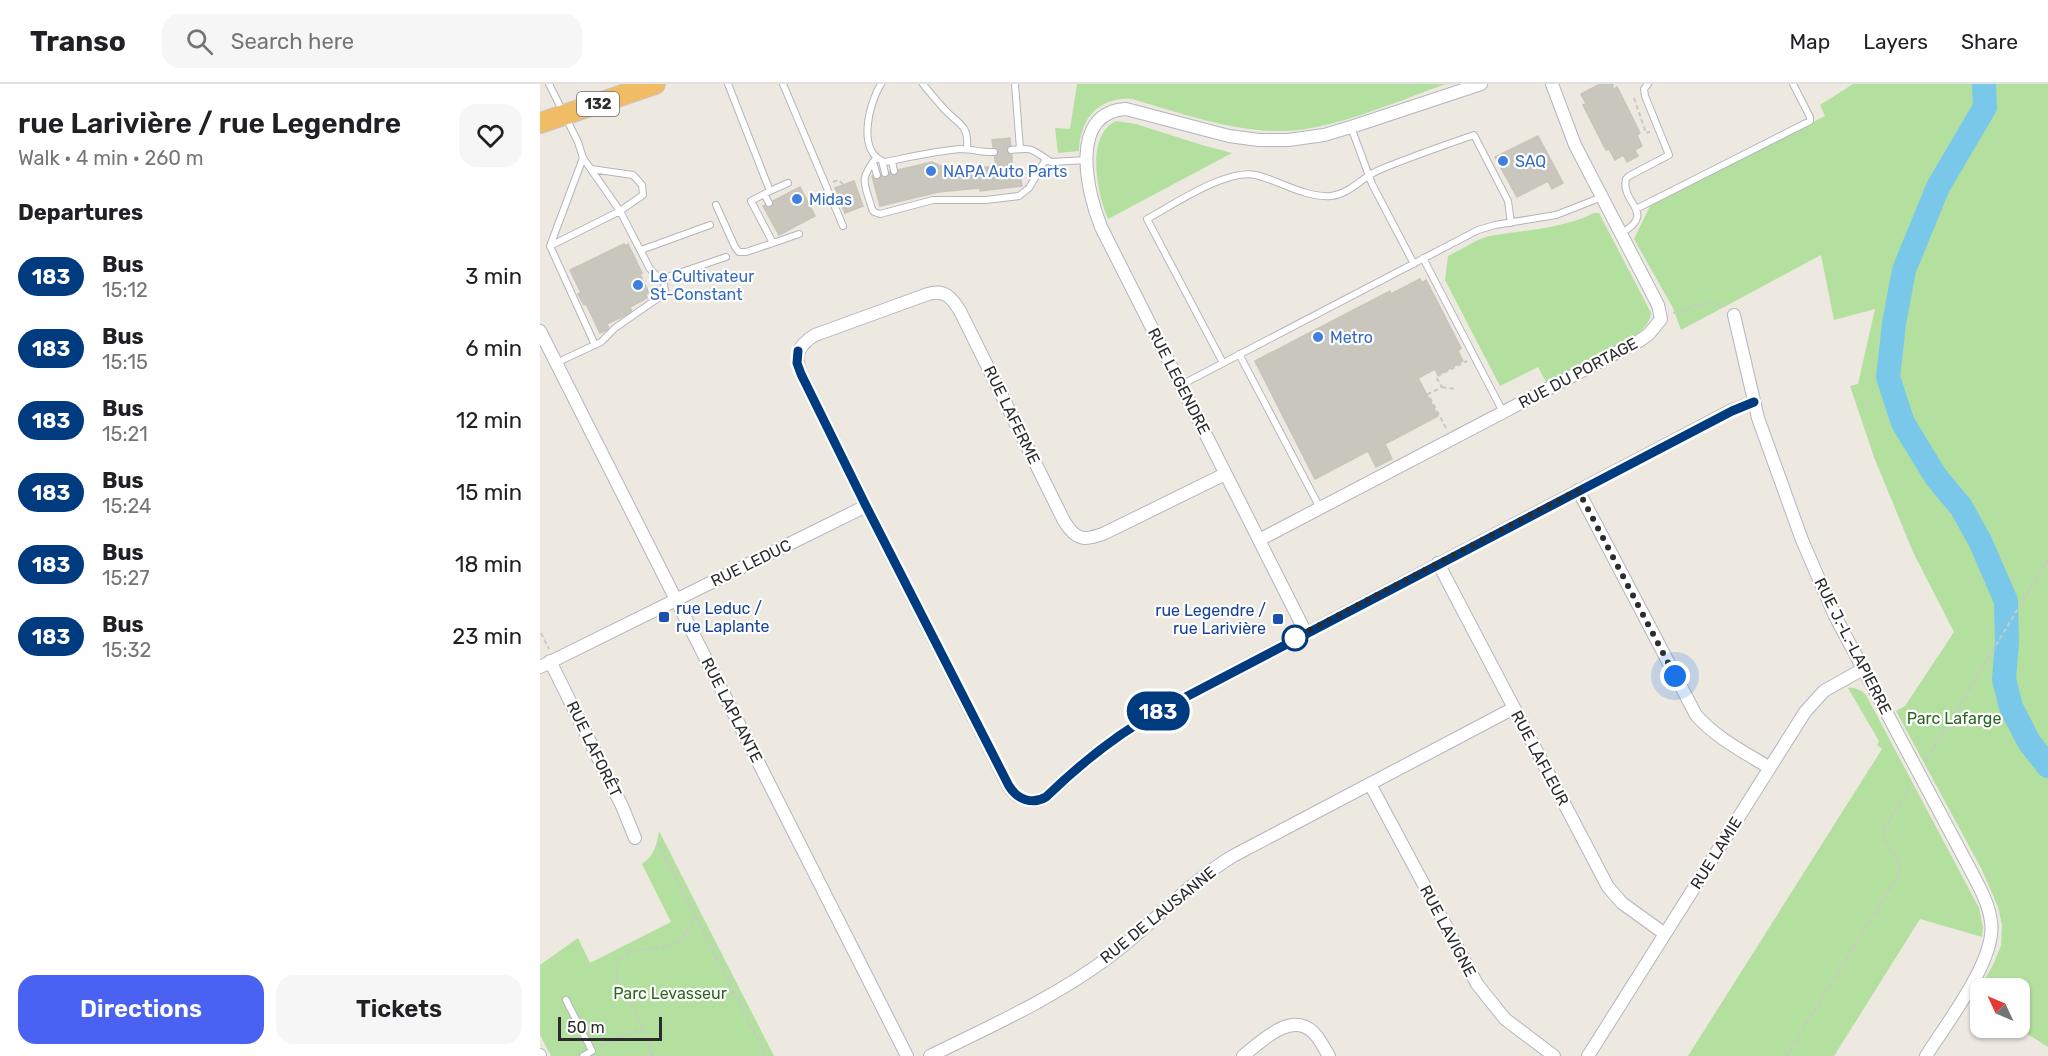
<!DOCTYPE html>
<meta charset="utf-8">
<style>
:root{--surface:#fff;--page:#f6f6f6;--text:#202124;--muted:#757577;--line:#e0e0e0;--accent:#4962f1}
body{margin:0;font-family:Rubik,sans-serif;background:var(--page);color:var(--text);height:100vh;display:flex;flex-direction:column;font-size:22px;white-space:nowrap}
*{box-sizing:border-box;margin:0}
p{font-size:20px;color:var(--muted)}
.icon{flex:none;width:33px;height:33px;fill:none;stroke:currentColor;stroke-width:2;stroke-linecap:round;stroke-linejoin:round}
.map{position:relative;flex:1;overflow:hidden}
.details{display:flex;flex-direction:column;background:var(--surface);width:540px}
.details>*{flex:none}
.badge{padding:0 12px;border-radius:20px;font-size:21px;line-height:39px}
.needle{width:39px;rotate:314deg}
.buttons{position:absolute;left:1430px;top:894px;display:grid;gap:12px}
.buttons a{display:grid;place-items:center;width:60px;height:60px;border-radius:12px;background:var(--surface);box-shadow:0 2px 4px #0004;font-size:30px}
.scale{position:absolute;left:18px;bottom:15px;width:104px;box-sizing:border-box;padding-left:6px;border:3px solid #2c2c2c;border-top:0;font-size:16px;line-height:21px;white-space:nowrap;color:#2c2c2c;-webkit-text-stroke:4px #fff;paint-order:stroke}
.you{position:absolute;width:30px;height:30px;margin:-15px;border:4px solid #fff;border-radius:50%;background:#1a73e8;box-shadow:0 0 0 9px #1a73e833}
.map>.badge{position:absolute;translate:-50% -50%;box-shadow:0 0 0 3px #fff}
h2{padding:0 18px;font-size:22px;line-height:54px}
.round{display:grid;place-items:center;flex:none;width:63px;height:63px;border-radius:18px;background:var(--page)}
.summary{display:flex;align-items:center;justify-content:space-between;height:102px;padding:0 18px}
h1{font-size:28px;font-weight:600;line-height:45px}
.action{display:flex;gap:12px;margin-top:auto;padding:12px 18px}
.action a{flex:1;height:69px;border-radius:18px;background:var(--accent);color:#fff;font-size:24px;font-weight:600;line-height:69px;text-align:center}
.action a+a{background:var(--page);color:var(--text)}
ul{padding:0;list-style:none}
li{display:flex;align-items:center;gap:18px;height:72px;padding:0 18px}
li div{flex:1}
li b{display:block;font-size:22px}
li em{font-style:normal}
li .badge{min-width:66px;font-weight:700;text-align:center}
header{display:flex;align-items:center;gap:36px;box-sizing:border-box;height:84px;padding:0 30px;background:var(--surface);border-bottom:2px solid var(--line)}
header strong{font-size:28px}
nav{display:flex;gap:33px;margin-inline-start:auto;font-size:21px}
.search{width:420px;height:54px;background:var(--page);display:flex;align-items:center;gap:15px;box-sizing:border-box;padding:0 21px;border-radius:18px;color:var(--muted);font-size:22px}
main{display:flex;flex:1;min-height:0}
.map>svg:first-child{display:block}
.green{fill:#b3e09f}
.lines{fill:none;stroke-linecap:round;stroke-linejoin:round}
.river{stroke:#79c7e9;stroke-width:24}
.building{fill:#c9c6be;stroke:#c9c4b9;stroke-width:1.5}
.service-casing{stroke:#b3b5bf;stroke-width:8}
.minor-casing{stroke:#b3b5bf;stroke-width:14}
.trunk-casing{stroke:#c8c8c8;stroke-width:22}
.path{stroke:#c8c8c8;stroke-width:2;stroke-dasharray:4.5 3;stroke-linecap:butt}
.service{stroke:#fff;stroke-width:6}
.minor{stroke:#fff;stroke-width:12}
.trunk{stroke:#f0bc65;stroke-width:20}
.line-casing{stroke:#fff;stroke-width:14}
.line{stroke:#003b80;stroke-width:9}
.walk{stroke:#2c2c2c;stroke-width:6;stroke-dasharray:0 10.8}
.shop-dot{fill:#3f7fe0;stroke:#fff;stroke-width:2}
.transit-dot{fill:#1a4fb4;stroke:#fff;stroke-width:2}
.stop-dot{fill:#fff;stroke:#003b80;stroke-width:3}
.labels{text-anchor:middle;dominant-baseline:central;stroke-width:4.5;stroke-linejoin:round;paint-order:stroke}
.shield{fill:#fff;stroke:#6b6b6b;stroke-width:1.5}
.shield-label{font-size:15px;font-weight:bold;fill:#2c2c2c}
.shop-label{font-size:16px;fill:#366cbe;stroke:#fff;text-anchor:start}
.street-label{font-size:16px;fill:#2c2c2c;stroke:#fff}
.transit-label{font-size:16px;fill:#164399;stroke:#fff;text-anchor:start}
.park-label{font-size:16px;fill:#2b671f;stroke:#fff}
</style>
<header>
<strong>Transo</strong>
<div class="search"><svg class="icon" aria-label="search" viewBox="0 0 24 24"><circle cx="10" cy="10" r="6"/><path d="M15 15l6 6"/></svg>Search here</div>
<nav><a>Map</a><a>Layers</a><a>Share</a></nav>
</header>
<main>
<section class="details">
<div class="summary"><div><h1>rue Larivière / rue Legendre</h1><p>Walk · 4 min · 260 m</p></div><a class="round"><svg class="icon" aria-label="heart" viewBox="0 0 24 24"><path d="M12 20l-8-8c-3-5 5-10 8-4 3-6 11-1 8 4z"/></svg></a></div>
<h2>Departures</h2>
<ul>
<li><span class="badge" style="background:#003b80;color:#fff">183</span><div><b>Bus</b><p>15:12</p></div><em>3 min</em></li>
<li><span class="badge" style="background:#003b80;color:#fff">183</span><div><b>Bus</b><p>15:15</p></div><em>6 min</em></li>
<li><span class="badge" style="background:#003b80;color:#fff">183</span><div><b>Bus</b><p>15:21</p></div><em>12 min</em></li>
<li><span class="badge" style="background:#003b80;color:#fff">183</span><div><b>Bus</b><p>15:24</p></div><em>15 min</em></li>
<li><span class="badge" style="background:#003b80;color:#fff">183</span><div><b>Bus</b><p>15:27</p></div><em>18 min</em></li>
<li><span class="badge" style="background:#003b80;color:#fff">183</span><div><b>Bus</b><p>15:32</p></div><em>23 min</em></li>
</ul>
<div class="action"><a>Directions</a><a>Tickets</a></div>
</section>
<div class="map">
<svg width="1508" height="972" viewBox="0 0 1508 972">
<rect width="100%" height="100%" fill="#ede8e0"/>
<!-- green -->
<path class="green" d="M 537,0 L 906,0 C 857,17 794,46 743,47 C 692,48 641,29 592,15 C 558,13 540,35 539,67 L 518,69 L 515,44 L 530,45 Z
M 1313,0 L 1508,0 L 1508,963 L 1478,944 L 1479,904 L 1440,904 L 1440,919 L 1433,915 L 1452,883 L 1461,862 L 1462,841 L 1458,823 L 1442,786 L 1356,627 L 1365,622 L 1414,548 L 1373,468 L 1334,373 L 1310,302 L 1318,300 L 1335,225 L 1294,236 L 1281,171 L 1141,246 L 1133,224 L 1094,155 L 1110,122 L 1285,32 L 1280,21 Z
M 576,37 L 596,40 L 662,61 L 692,69 L 568,135 C 557,109 545,52 576,37 Z
M 1054,129 L 1059,129 L 1111,229 C 1110,238 1104,245 1097,250 L 1006,298 L 998,283 L 960,302 L 905,196 L 908,172 L 938,156 L 949,152 C 985,146 1022,145 1054,129 Z
M 1308,604 C 1314,603 1322,606 1326,611 L 1439,824 L 1443,844 L 1442,853 L 1380,835 L 1294,972 L 1148,972 L 1342,665 L 1337,661 L 1339,657 Z
M 119,747 L 234,972 L 11,972 L 0,951 L 0,881 L 38,854 L 50,879 L 131,838 L 102,780 C 114,772 117,761 119,747 Z"/>
<g class="lines">
<!-- river -->
<path class="river" d="M 1444,0 L 1445,23 L 1398,103 L 1364,186 L 1354,240 L 1348,293 L 1363,339 L 1396,393 L 1421,423 L 1440,457 L 1466,517 L 1467,558 L 1464,595 L 1471,623 L 1489,658 L 1508,682"/>
</g>
<!-- building -->
<path class="building" d="M 1060,0 L 1073,0 L 1073,6 L 1077,3 L 1100,49 L 1097,51 L 1102,62 L 1095,66 L 1098,72 L 1087,78 L 1083,71 L 1075,76 L 1069,65 L 1066,66 L 1043,21 L 1046,20 L 1041,10 Z
M 998,52 L 1023,99 L 1012,105 L 1008,97 L 977,113 L 955,73 Z
M 470,54 L 473,86 L 479,85 L 482,102 L 440,107 L 440,104 L 398,108 L 340,122 L 332,92 L 392,78 L 412,87 L 456,82 L 452,56 Z
M 314,97 L 323,122 L 305,129 L 295,104 Z
M 260,103 L 275,132 L 239,151 L 223,122 Z
M 84,160 L 85,162 L 88,160 L 102,189 L 100,190 L 109,209 L 106,210 L 107,214 L 90,223 L 92,228 L 67,240 L 69,245 L 60,249 L 46,220 L 44,221 L 38,210 L 41,209 L 30,186 Z
M 880,195 L 882,199 L 886,196 L 921,264 L 918,267 L 923,277 L 898,291 L 895,285 L 878,294 L 898,332 L 845,360 L 852,375 L 836,383 L 828,367 L 775,395 L 715,277 L 850,207 L 851,210 Z"/>
<g class="lines">
<!-- service casing -->
<g class="service-casing">
<path id="service" d="M 9,0 L 38,58 L 43,74 L 80,127 L 110,185 L 124,199 L 125,207 L 121,212 L 75,244 L 61,258 L 16,279
M 188,0 L 230,107 L 211,117 L 233,159 L 259,150
M 243,0 L 303,142
M 341,0 C 329,19 316,69 345,78 C 370,73 395,67 421,65 C 432,65 443,69 454,68
M 383,0 C 390,9 397,17 405,26 C 419,41 429,40 427,65
M 475,0 L 480,65
M 811,43 L 832,100 L 874,180
M 471,66 C 496,63 491,66 511,78 L 547,76
M 43,74 L 10,162 L 55,261
M 336,74 C 318,97 325,99 332,125 L 334,128 L 340,130 L 393,116 L 446,116 L 479,112 L 489,104 L 506,75
M 342,77 L 345,89
M 352,77 L 354,87
M 333,78 L 337,91
M 230,107 L 248,99
M 224,110 L 229,119
M 176,121 L 195,163 L 199,168 L 206,168 L 233,159
M 1096,125 L 1270,37 L 1270,33 L 1253,0
M 1081,149 C 1118,129 1080,119 1086,95 L 1089,92 L 1129,71 L 1105,12 L 1104,5 L 1108,0
M 10,162 L 80,127 L 103,111 L 102,101 L 93,91 L 51,85
M 101,166 L 170,141
M 883,174 L 963,328
M 121,195 L 186,173
M 699,270 L 780,424
M 683,279 L 607,135 C 633,121 687,84 716,91 C 740,97 766,114 791,112 C 810,110 822,93 839,86 C 870,73 902,62 934,51 L 968,117 L 971,139
M 641,301 L 938,146 L 955,141 L 1016,131 L 1062,113
M 26,916 L 52,967 L 43,972"/>
</g>
<!-- minor casing -->
<g class="minor-casing">
<path id="minor" d="M 1194,231 L 1218,334 L 1262,456 L 1295,532 L 1431,787 C 1439,803 1449,819 1451,838 C 1457,875 1406,940 1386,972
M 0,247 L 367,972
M 685,390 L 565,449 C 545,457 536,457 524,437 L 420,227 C 412,214 405,205 388,210 L 275,251 C 258,261 254,272 261,290 L 326,422 L 469,703 C 478,716 492,721 506,713 C 541,679 577,650 619,627 L 1192,326 L 1214,318
M 1038,406 L 1156,631 C 1176,654 1204,668 1230,684
M 719,456 L 1099,257 L 1109,250 L 1121,235 L 1118,221 L 1035,61 L 1012,0
M 898,479 L 1068,803 L 1082,819 L 1125,850
M 766,549 L 561,143 C 547,108 528,28 586,25 L 689,52 L 719,56 L 748,56 L 784,51 L 811,43 L 941,0
M 10,577 L 82,722 L 95,754
M 0,583 L 326,422
M 830,700 L 937,900 L 965,935 L 1014,972
M 0,971 L 0,972
M 390,972 C 451,942 514,914 569,873 C 612,841 647,800 693,772 L 974,624
M 703,972 C 721,958 750,927 773,948 C 780,955 784,964 789,972
M 1048,972 L 1265,628 L 1284,607 L 1323,585"/>
</g>
<!-- trunk casing -->
<g class="trunk-casing">
<path id="trunk" d="M 0,39 L 115,0"/>
</g>
<!-- path -->
<path class="path" d="M 1094,14 L 1106,49 L 1110,48
M 293,98 L 298,96 L 304,101
M 1133,229 C 1150,224 1168,215 1185,222
M 902,303 L 915,305
M 906,344 L 888,310 L 902,303 L 896,293 L 927,277
M 1,549 L 9,565
M 1386,677 L 1508,475
M 118,759 L 226,972
M 60,963 L 79,953 L 102,945
M 112,972 C 107,956 102,939 93,924 C 88,914 79,906 77,895 C 70,856 118,870 137,858 C 146,852 151,841 155,832
M 1246,972 L 1358,792 C 1365,772 1344,765 1343,747 L 1370,703"/>
<!-- service -->
<use href="#service" class="service"/>
<!-- minor -->
<use href="#minor" class="minor"/>
<!-- trunk -->
<use href="#trunk" class="trunk"/>
</g>
<g class="lines">
<!-- line casing -->
<g class="line-casing">
<path id="line" d="M 258,267 L 257,279 L 261,290 L 326,422 L 469,702 C 478,716 492,721 506,713 C 541,679 577,650 619,627 L 1192,327 L 1214,318"/>
</g>
<!-- line -->
<use href="#line" class="line"/>
<!-- walk -->
<path class="walk" d="M 755,554 L 753,555 L 1038,406 L 1135,592"/>
</g>
<!-- markers -->
<g class="shop-dot">
<circle cx="963" cy="77" r="6"/>
<circle cx="391" cy="87" r="6"/>
<circle cx="257" cy="115" r="6"/>
<circle cx="98" cy="201" r="6"/>
<circle cx="778" cy="253" r="6"/>
</g>
<g class="transit-dot">
<rect x="118" y="527" width="12" height="12" rx="3"/>
<rect x="732" y="529" width="12" height="12" rx="3"/>
</g>
<circle class="stop-dot" cx="755" cy="554" r="12"/>
<g class="labels">
<!-- shield labels -->
<rect class="shield" x="37" y="8" width="42" height="24" rx="4.5"/>
<g class="shield-label">
<text x="58" y="20">132</text>
</g>
<!-- shop labels -->
<g class="shop-label">
<text x="975" y="77">SAQ</text>
<text x="403" y="87">NAPA Auto Parts</text>
<text x="269" y="115">Midas</text>
<text x="110" y="192">Le Cultivateur<tspan x="110" dy="18">St-Constant</tspan></text>
<text x="790" y="253">Metro</text>
</g>
<!-- street labels -->
<g class="street-label">
<text transform="translate(1038 289) rotate(-28)">RUE DU PORTAGE</text>
<text transform="translate(639 297) rotate(63)">RUE LEGENDRE</text>
<text transform="translate(472 331) rotate(64)">RUE LAFERME</text>
<text transform="translate(211 479) rotate(-26)">RUE LEDUC</text>
<text transform="translate(1313 562) rotate(63)">RUE J.-L.-LAPIERRE</text>
<text transform="translate(192 626) rotate(63)">RUE LAPLANTE</text>
<text transform="translate(54 665) rotate(64)">RUE LAFORÊT</text>
<text transform="translate(1000 674) rotate(62)">RUE LAFLEUR</text>
<text transform="translate(1176 769) rotate(-58)">RUE LAMIE</text>
<text transform="translate(618 831) rotate(-39)">RUE DE LAUSANNE</text>
<text transform="translate(908 847) rotate(62)">RUE LAVIGNE</text>
</g>
<!-- transit labels -->
<g class="transit-label">
<text x="136" y="524">rue Leduc /<tspan x="136" dy="18">rue Laplante</tspan></text>
<text x="726" y="526" text-anchor="end">rue Legendre /<tspan x="726" dy="18">rue Larivière</tspan></text>
</g>
<!-- park labels -->
<g class="park-label">
<text x="1414" y="634">Parc Lafarge</text>
<text x="130" y="909">Parc Levasseur</text>
</g>
</g>
</svg>
<div class="buttons">
<a><svg class="needle" viewBox="-14 -14 28 28"><path d="M0-13l5 13h-10z" fill="#e53935"/><path d="M0 13l5-13h-10z" fill="#757577"/></svg></a>
</div>
<div class="scale">50 m</div>
<div class="you" style="left:1135px;top:592px"></div>
<b class="badge" style="left:618px;top:627px;background:#003b80;color:#fff">183</b>
</div>
</main>
